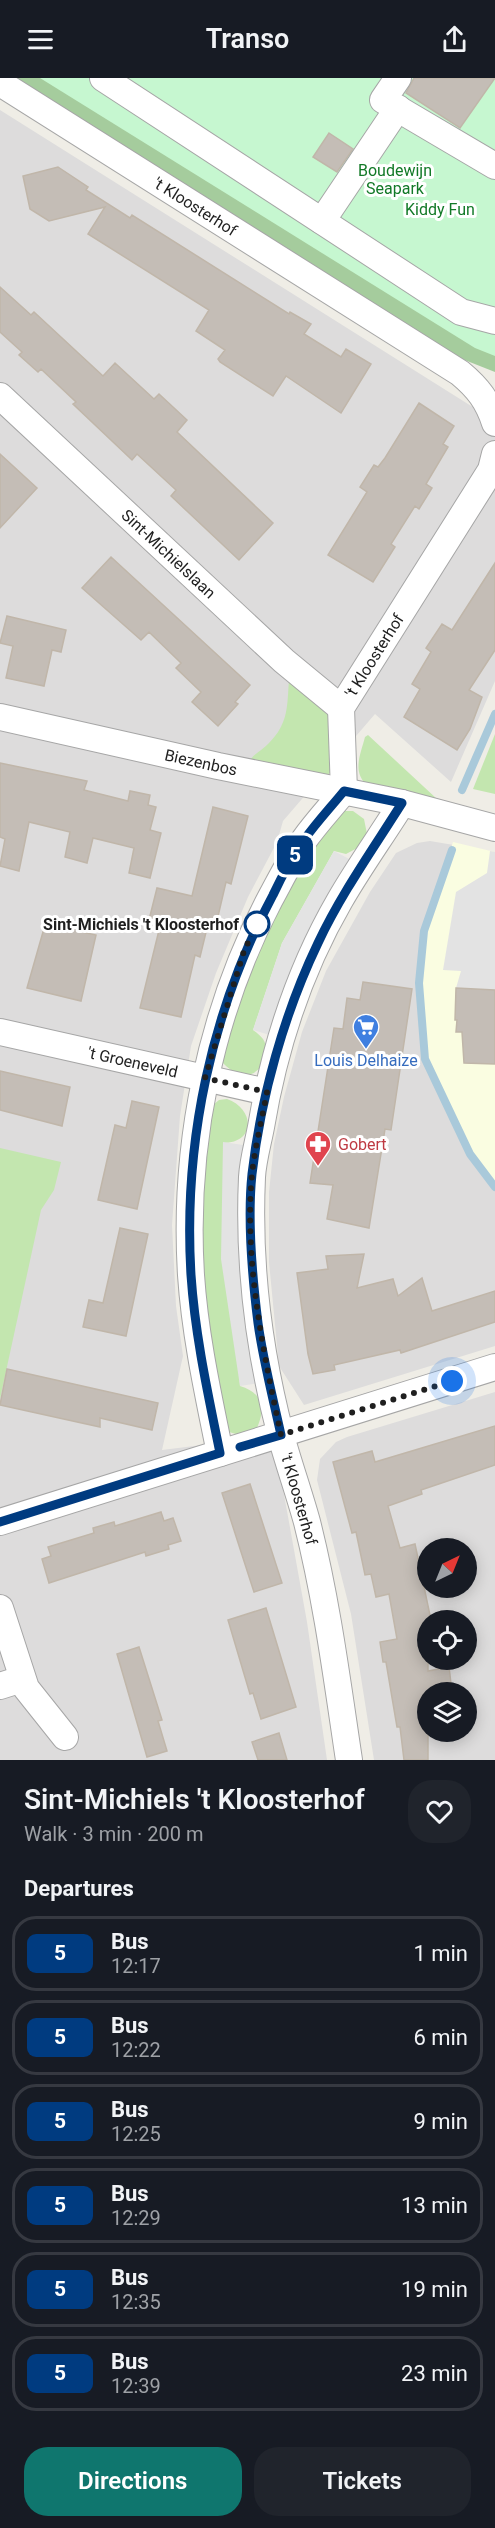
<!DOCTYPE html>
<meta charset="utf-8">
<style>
:root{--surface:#171b24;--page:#20242c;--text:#f1f3f6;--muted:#9ea1a6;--line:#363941;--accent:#0f766e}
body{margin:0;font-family:Roboto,sans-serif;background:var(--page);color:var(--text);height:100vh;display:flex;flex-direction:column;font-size:22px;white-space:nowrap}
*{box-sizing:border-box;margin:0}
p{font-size:20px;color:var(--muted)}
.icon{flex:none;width:33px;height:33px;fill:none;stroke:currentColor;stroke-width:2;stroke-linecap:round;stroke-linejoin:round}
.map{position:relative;height:1682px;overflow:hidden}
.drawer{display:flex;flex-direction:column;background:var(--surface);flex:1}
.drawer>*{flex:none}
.badge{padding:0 12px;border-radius:9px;font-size:21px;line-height:39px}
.needle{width:39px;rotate:43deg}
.fabs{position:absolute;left:417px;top:1460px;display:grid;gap:12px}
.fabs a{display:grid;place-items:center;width:60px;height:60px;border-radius:50%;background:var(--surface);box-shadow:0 3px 15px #0003;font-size:30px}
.you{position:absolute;width:30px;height:30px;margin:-15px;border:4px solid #fff;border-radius:50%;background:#1a73e8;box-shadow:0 0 0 9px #1a73e833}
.map>.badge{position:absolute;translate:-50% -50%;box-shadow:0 0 0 3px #fff}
h2{padding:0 24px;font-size:22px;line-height:54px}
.round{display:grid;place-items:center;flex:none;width:63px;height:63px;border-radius:24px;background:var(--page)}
.overview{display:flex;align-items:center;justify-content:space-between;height:102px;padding:0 24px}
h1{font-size:28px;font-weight:600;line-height:45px}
.cta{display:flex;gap:12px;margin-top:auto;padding:12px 24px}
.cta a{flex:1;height:69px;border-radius:24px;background:var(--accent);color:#fff;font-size:24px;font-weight:600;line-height:69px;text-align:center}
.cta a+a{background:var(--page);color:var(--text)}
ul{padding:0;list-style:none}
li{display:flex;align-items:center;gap:18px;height:75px;margin:0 12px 9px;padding:0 12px;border:3px solid var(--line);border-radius:24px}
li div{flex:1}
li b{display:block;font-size:22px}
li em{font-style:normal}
li .badge{min-width:66px;font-weight:700;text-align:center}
header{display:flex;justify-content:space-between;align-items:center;height:78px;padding:0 24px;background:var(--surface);font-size:27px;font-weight:600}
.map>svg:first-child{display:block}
.residential{fill:#dddcdc;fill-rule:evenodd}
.education{fill:#fafde1}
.grass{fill:#c3e6af}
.forest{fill:#a5cc9d}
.park{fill:#c6f7d0}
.parking{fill:#e3e3e3}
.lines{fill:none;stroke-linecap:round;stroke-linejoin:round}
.stream{stroke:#a9c9da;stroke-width:8}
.building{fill:#c4bdb6;stroke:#c0b6a9;stroke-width:1.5}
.street-casing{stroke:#a6a6a6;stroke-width:28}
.street{stroke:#fff;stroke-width:26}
.line-casing{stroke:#fff;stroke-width:14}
.line{stroke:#003b80;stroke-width:9}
.walk{stroke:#1f1f1f;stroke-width:6;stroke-dasharray:0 10.8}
.stop-dot{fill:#fff;stroke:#003b80;stroke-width:3}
.labels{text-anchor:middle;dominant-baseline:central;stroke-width:6;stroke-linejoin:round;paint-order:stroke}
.park-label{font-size:16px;fill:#127927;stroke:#fff}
.street-label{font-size:16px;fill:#1f1f1f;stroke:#fff}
.stop-label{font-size:16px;font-weight:bold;fill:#1f1f1f;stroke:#fff;text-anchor:end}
.shop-label{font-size:16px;fill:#366cbe;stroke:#fff}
.health-label{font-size:16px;fill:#be3a42;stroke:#fff;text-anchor:start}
</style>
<header><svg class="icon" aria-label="menu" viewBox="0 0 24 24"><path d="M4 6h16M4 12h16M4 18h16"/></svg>Transo<svg class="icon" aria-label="share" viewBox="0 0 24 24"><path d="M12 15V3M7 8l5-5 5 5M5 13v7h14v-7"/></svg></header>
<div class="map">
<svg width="495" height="1682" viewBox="0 0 495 1682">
<rect width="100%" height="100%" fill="#efede6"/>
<!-- residential -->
<path class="residential" d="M 0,32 L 495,343 L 495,603 L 451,704 L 375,636 L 283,743 L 277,764 L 248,819 L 216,895 L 191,968 L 180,1038 L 172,1147 L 176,1228 L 183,1278 L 162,1372 L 281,1357 L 276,1372 L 307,1544 L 327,1682 L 0,1682 Z
M 430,763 L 495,774 L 495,1268 L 304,1327 L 279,1288 L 269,1184 L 269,1114 L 274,1066 L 284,1019 L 302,954 L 326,893 L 370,814 L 396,775 L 417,765 Z
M 495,1314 L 495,1682 L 374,1682 L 351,1536 L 317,1402 L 320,1381 L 336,1364 L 347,1359 ZM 428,1470 L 466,1470 L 466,1509 L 428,1509 ZM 428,1542 L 466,1542 L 466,1581 L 428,1581 ZM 428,1614 L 466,1614 L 466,1653 L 428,1653 Z"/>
<!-- education -->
<path class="education" d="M 453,764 L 495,774 L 495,1109 L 470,1076 L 425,981 L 419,905 L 424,853 Z"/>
<!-- grass -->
<path class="grass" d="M 289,602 L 328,637 L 331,693 L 328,697 L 251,681 C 255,675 264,671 269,665 C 289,645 287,627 289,602 Z
M 495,656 L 495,716 L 473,711 Z
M 368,657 L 437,721 L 437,722 L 366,706 C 352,693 361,675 365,659 Z
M 341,733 L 353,733 L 364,741 L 367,756 L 363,767 L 346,776 L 334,773 L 282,865 L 253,952 C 256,954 261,958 263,961 C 272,975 262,996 246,997 C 236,998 228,990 222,984 L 232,931 L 294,798 L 329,742 Z
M 227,1021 C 255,1031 256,1065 223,1065 L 240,1308 C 265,1316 266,1332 255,1354 L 239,1357 L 226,1353 L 198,1188 L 207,1032 L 219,1022 Z
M 0,1070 L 61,1084 L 54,1112 L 41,1132 L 0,1321 Z"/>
<!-- forest -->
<path class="forest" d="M 15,0 L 87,0 L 495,258 L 495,294 L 457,279 Z"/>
<!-- park -->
<path class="park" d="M 40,0 L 495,0 L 495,278 L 475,270 Z"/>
<!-- parking -->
<path class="parking" d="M 334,773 L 353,783 L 273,958 L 253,952 L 282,865 Z
M 490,773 L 495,774 L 495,912 L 456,910 L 461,893 L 443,892 L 456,814 L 487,795 Z
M 223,1064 L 243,1067 L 240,1191 L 260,1305 L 240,1308 L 221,1181 Z"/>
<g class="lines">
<!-- stream -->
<path class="stream" d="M 462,712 L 495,636
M 452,772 L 424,853 L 419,905 L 425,981 L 470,1076 L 495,1109"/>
</g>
<!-- building -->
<path class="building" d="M 414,0 L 495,0 L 460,50 L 406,15 Z
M 329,55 L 353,71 L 337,94 L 313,79 Z
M 58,89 L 88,109 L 86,112 L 130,140 L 132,137 L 289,236 L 290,234 L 311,246 L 304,256 L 341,279 L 346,271 L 371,286 L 341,335 L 286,298 L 273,318 L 220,284 L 218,281 L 225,272 L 196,253 L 209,232 L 88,156 L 105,129 L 49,143 L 30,131 L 23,98 Z
M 0,209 L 31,237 L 34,234 L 103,298 L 115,285 L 154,321 L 159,316 L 187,342 L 177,354 L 273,445 L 239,482 L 171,418 L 176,412 L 137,376 L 132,382 L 73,326 L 76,324 L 41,291 L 38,294 L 19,277 L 22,274 L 0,254 Z
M 419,325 L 454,348 L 443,366 L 448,369 L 426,406 L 432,410 L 419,431 L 415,428 L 391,466 L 395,469 L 373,504 L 328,477 L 367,414 L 360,409 L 374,387 L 378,389 L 385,380 Z
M 0,376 L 37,410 L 0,450 Z
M 111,479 L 250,607 L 235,624 L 238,626 L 218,648 L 192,624 L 201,614 L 176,590 L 181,585 L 149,554 L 141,562 L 82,510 Z
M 495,485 L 495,572 L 469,612 L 482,619 L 470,651 L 457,672 L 404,639 L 420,611 L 412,606 L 431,574 L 426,570 L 442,546 L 452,552 Z
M 7,538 L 66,552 L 61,574 L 52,572 L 44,608 L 6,600 L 13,568 L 0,565 Z
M 0,685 L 87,703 L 84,712 L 128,723 L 130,713 L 150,717 L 148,727 L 156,729 L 150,752 L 161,755 L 150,800 L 129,795 L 134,770 L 93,760 L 87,785 L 65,779 L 70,754 L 29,744 L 19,793 L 0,788 L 5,761 L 0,759 Z
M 213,729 L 248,738 L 231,806 L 226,804 L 216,847 L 208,846 L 200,879 L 195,877 L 181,939 L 140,930 L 161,844 L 149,842 L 157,810 L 192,818 Z
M 47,840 L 78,848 L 77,853 L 96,857 L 81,923 L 27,910 Z
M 363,904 L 412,911 L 391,1052 L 385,1051 L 369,1150 L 327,1141 L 333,1107 L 310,1105 L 334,950 L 343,951 L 347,920 L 360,922 Z
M 456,910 L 495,912 L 495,986 L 464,985 L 462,954 L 456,954 L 457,942 L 455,942 Z
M 0,993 L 70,1009 L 62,1048 L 0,1032 Z
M 132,1023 L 159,1029 L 137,1131 L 98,1122 L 115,1047 L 126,1050 Z
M 120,1150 L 148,1156 L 126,1258 L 83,1249 L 89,1222 L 103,1225 Z
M 364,1176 L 357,1210 L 393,1201 L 398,1218 L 422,1200 L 432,1233 L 495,1213 L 495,1244 L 401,1275 L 400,1272 L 334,1287 L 335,1292 L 313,1296 L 308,1276 L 297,1195 L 328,1191 L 326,1178 Z
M 7,1291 L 158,1325 L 152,1352 L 100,1340 L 100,1349 L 0,1327 Z
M 495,1348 L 495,1387 L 421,1412 L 422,1416 L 388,1428 L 400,1470 L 415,1466 L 431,1542 L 428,1542 L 428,1593 L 449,1589 L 452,1614 L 428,1614 L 428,1682 L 404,1682 L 400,1649 L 397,1649 L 386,1584 L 383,1584 L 380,1564 L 397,1561 L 389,1516 L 376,1519 L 371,1496 L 365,1497 L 356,1454 L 352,1455 L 333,1384 L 372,1373 L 375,1384 Z
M 250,1406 L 282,1505 L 254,1514 L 222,1415 Z
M 161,1434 L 164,1443 L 173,1440 L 181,1463 L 168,1467 L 169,1471 L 146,1478 L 145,1474 L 49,1505 L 42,1481 L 51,1478 L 48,1469 L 94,1455 L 93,1450 L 114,1444 L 115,1448 Z
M 266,1530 L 296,1629 L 261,1641 L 253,1615 L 250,1616 L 228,1542 Z
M 139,1569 L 162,1642 L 158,1643 L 167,1673 L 147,1679 L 117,1576 Z
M 279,1655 L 287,1682 L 258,1682 L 252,1664 Z"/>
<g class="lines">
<!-- street casing -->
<g class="street-casing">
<g id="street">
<path d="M 103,0 L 461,234 L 495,243"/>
<path d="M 398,0 L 383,22 L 495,88"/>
<path id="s1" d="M 0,5 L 460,295 C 478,310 488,323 495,345"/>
<path d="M 322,143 L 398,30"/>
<path id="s2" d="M 0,318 L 284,583 L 341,630"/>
<path id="s3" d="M 0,639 L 218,688 L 402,725 L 495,750"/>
<path id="s4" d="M 0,954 L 267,1014"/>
<path id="s5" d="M 220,1375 C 208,1316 195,1257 191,1197 C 183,1067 210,935 270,821 C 281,801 291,780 304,762 C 316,745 331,729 344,713 L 341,630 L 491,392 L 495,376"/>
<path d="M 0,1444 L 495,1289"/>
<path d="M 0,1530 L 26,1610 L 65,1659"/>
<path d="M 0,1608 L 22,1601"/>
<path d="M 349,1682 C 337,1602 327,1523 307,1444 C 299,1415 289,1387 281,1358 C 259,1274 248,1185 252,1099 C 253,1082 258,1065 261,1049 C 274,971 300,891 340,822 C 359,789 382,757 402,725"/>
</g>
</g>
<!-- street -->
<use href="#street" class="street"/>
</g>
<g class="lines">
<!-- line casing -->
<g class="line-casing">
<path id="line" d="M 0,1444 L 220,1375 C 208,1316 195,1257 191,1197 C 183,1065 211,933 273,817 C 282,798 292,779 304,762 C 316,745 331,729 344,713 L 402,725 C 373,771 341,816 318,865 C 284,936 261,1018 252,1096 C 247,1144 252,1197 258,1245 C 263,1282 273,1320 281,1357 L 240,1369"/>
</g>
<!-- line -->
<use href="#line" class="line"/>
<!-- walk -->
<path class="walk" d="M 257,846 L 244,873 L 205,1000 L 267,1014 C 262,1041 255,1069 252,1096 C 244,1182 263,1273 281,1357 L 452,1303"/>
</g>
<!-- icons -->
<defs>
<g id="supermarket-pin" transform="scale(1.35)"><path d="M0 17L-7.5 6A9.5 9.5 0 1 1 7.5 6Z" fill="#3f7fe0" stroke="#fff"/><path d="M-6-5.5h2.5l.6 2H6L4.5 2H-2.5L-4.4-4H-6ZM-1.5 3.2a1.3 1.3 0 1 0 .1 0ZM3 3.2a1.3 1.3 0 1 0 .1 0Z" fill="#fff"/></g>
<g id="pharmacy-pin" transform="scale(1.35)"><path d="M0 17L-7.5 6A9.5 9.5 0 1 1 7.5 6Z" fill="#e0444e" stroke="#fff"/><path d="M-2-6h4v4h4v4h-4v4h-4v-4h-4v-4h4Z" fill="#fff"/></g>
</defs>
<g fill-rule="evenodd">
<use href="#supermarket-pin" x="366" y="949"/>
<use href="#pharmacy-pin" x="318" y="1066"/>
</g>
<!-- markers -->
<circle class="stop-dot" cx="257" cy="846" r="12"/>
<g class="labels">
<!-- park labels -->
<g class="park-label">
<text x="395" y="92">Boudewijn<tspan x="395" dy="18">Seapark</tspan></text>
<text x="440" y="131">Kiddy Fun</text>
</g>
<!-- street labels -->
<g class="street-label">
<text stroke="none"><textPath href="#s1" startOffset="231">'t Kloosterhof</textPath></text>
<text stroke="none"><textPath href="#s2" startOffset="231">Sint-Michielslaan</textPath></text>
<text stroke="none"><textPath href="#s5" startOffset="846">'t Kloosterhof</textPath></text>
<text stroke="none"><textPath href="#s3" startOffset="206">Biezenbos</textPath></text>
<text stroke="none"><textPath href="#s4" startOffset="136">'t Groeneveld</textPath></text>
<text transform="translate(299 1421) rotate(74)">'t Kloosterhof</text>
</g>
<!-- stop labels -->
<g class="stop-label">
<text x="239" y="846">Sint-Michiels 't Kloosterhof</text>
</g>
<!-- shop labels -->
<g class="shop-label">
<text x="366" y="982">Louis Delhaize</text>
</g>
<!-- health labels -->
<g class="health-label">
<text x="338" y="1066">Gobert</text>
</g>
</g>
</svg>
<div class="fabs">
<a><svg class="needle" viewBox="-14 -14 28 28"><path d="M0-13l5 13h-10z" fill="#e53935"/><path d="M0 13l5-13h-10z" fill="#9ea1a6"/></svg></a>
<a><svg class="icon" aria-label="locate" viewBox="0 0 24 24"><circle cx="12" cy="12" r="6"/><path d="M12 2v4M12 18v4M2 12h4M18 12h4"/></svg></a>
<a><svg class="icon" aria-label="layers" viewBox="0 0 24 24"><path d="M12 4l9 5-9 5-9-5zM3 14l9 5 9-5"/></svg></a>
</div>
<div class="you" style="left:452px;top:1303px"></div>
<b class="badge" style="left:295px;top:777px;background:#003b80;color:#fff">5</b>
</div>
<section class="drawer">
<div class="overview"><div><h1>Sint-Michiels 't Kloosterhof</h1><p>Walk · 3 min · 200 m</p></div><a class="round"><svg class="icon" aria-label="heart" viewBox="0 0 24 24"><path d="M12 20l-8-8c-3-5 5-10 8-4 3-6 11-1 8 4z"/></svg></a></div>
<h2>Departures</h2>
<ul>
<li><span class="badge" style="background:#003b80;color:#fff">5</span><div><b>Bus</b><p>12:17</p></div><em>1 min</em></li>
<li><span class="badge" style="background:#003b80;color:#fff">5</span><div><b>Bus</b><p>12:22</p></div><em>6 min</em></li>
<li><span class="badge" style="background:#003b80;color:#fff">5</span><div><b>Bus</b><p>12:25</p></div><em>9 min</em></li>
<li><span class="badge" style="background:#003b80;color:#fff">5</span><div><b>Bus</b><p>12:29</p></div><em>13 min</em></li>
<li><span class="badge" style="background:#003b80;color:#fff">5</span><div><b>Bus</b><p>12:35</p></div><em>19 min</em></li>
<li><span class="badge" style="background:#003b80;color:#fff">5</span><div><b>Bus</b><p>12:39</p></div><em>23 min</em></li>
</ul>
<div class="cta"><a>Directions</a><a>Tickets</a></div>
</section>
